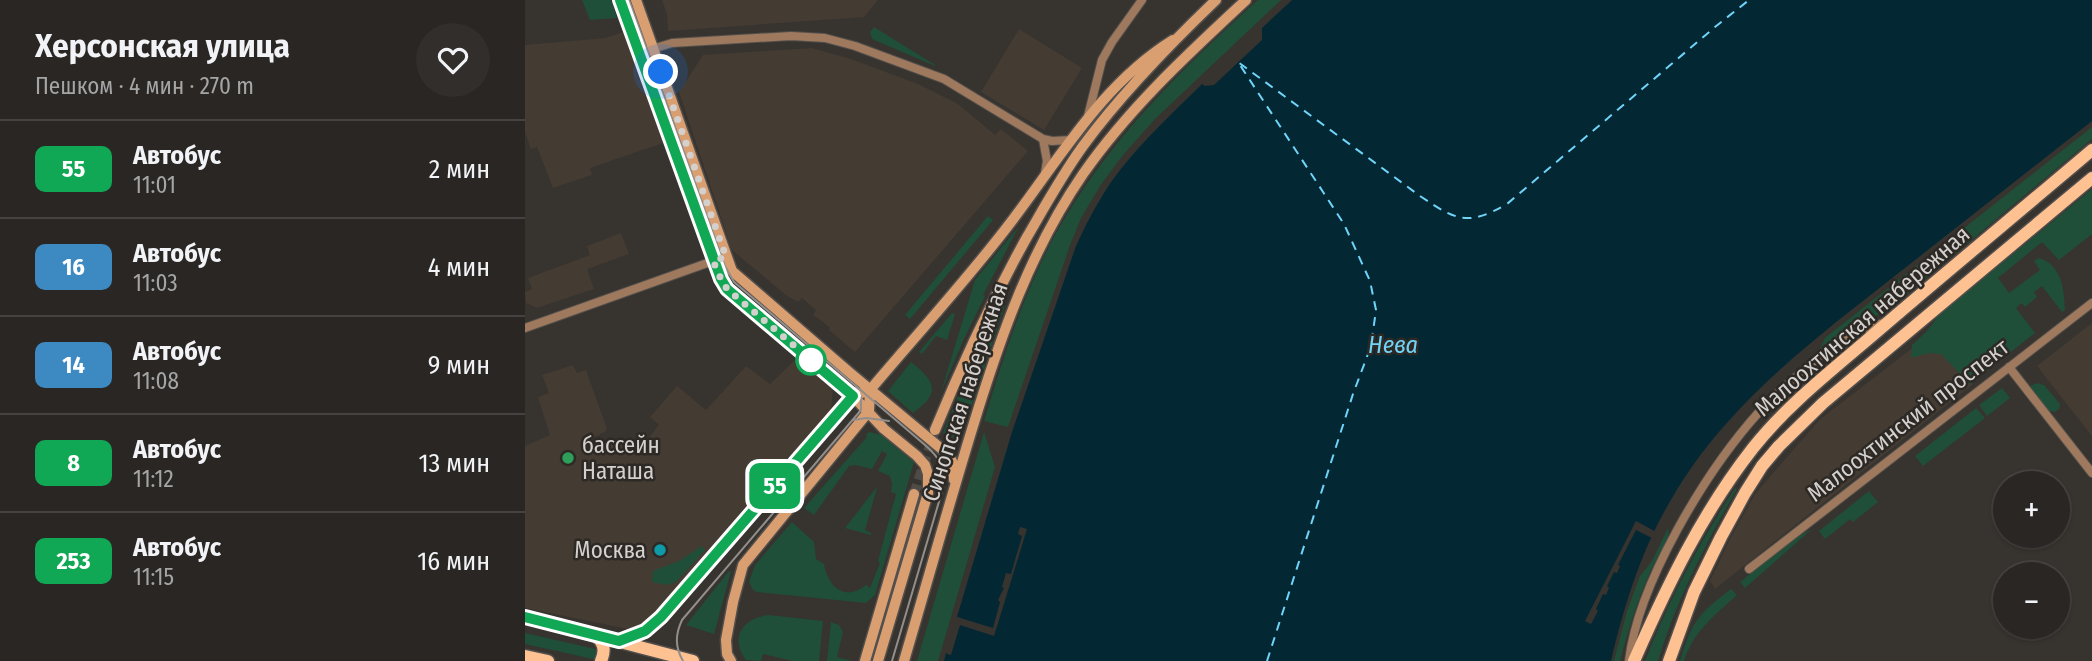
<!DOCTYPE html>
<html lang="ru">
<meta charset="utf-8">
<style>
:root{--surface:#292623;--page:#312e2b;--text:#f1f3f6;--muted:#a5a5a6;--line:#454341}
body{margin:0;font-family:"Fira Sans Condensed",sans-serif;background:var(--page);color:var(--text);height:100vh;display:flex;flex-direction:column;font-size:26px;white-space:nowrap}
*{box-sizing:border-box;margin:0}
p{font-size:23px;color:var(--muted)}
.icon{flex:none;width:38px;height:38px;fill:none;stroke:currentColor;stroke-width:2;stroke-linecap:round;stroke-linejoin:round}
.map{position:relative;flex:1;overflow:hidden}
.side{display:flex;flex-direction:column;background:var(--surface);width:525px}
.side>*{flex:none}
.badge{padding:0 14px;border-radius:10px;font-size:24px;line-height:46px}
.controls{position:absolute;left:1468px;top:471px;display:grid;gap:14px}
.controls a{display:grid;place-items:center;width:77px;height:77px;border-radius:50%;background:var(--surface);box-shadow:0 2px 5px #0004,0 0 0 2px var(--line);font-size:35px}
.you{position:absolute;width:35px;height:35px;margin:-18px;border:5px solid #fff;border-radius:50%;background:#1a73e8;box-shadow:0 0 0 10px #1a73e833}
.map>.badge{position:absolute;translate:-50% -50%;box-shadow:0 0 0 4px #fff}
.round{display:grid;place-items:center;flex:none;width:74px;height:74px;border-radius:37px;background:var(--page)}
.overview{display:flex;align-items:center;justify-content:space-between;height:119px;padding:0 35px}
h1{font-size:33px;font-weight:700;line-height:52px}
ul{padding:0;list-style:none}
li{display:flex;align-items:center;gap:21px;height:98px;padding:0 35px;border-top:2px solid var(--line)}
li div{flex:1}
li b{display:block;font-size:26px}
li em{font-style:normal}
li .badge{min-width:77px;font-weight:700;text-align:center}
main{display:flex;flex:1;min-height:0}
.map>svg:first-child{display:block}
.built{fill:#443b33}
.green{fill:#1f4f39}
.water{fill:#032834}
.pier{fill:#37332f}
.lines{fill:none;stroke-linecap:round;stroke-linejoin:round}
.ferry{stroke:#70d4f9;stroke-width:2;stroke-dasharray:9 7;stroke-linecap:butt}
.secondary-tunnel{stroke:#4e4b47;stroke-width:10;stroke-dasharray:10 5;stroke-linecap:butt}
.street-casing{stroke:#534f4c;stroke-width:10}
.secondary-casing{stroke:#534f4c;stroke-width:13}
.primary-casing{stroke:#534f4c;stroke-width:15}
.street{stroke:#9e795d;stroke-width:8}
.secondary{stroke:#da9f71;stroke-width:10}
.primary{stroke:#fec192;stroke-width:12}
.tram{stroke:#928e8b;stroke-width:2}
.line-casing{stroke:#fff;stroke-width:16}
.line{stroke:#10a855;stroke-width:10}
.walk{stroke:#d3d0ce;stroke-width:7;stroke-dasharray:0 12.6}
.stop-dot{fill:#fff;stroke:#10a855;stroke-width:3.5}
.leisure-dot{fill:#2e9e5b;stroke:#2d2925;stroke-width:2.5}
.culture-dot{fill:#0f9aa8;stroke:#2d2925;stroke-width:2.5}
.labels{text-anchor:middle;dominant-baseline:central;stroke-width:5;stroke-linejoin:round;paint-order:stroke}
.street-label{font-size:23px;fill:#d3d0ce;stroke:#2d2925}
.poi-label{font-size:23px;fill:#d3d0ce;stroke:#2d2925;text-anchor:start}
.water-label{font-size:24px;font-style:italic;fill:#70d4f9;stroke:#2d2925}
</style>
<main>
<section class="side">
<div class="overview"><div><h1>Херсонская улица</h1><p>Пешком · 4 мин · 270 m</p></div><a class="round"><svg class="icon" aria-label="heart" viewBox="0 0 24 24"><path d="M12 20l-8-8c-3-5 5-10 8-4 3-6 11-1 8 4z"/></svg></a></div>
<ul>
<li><span class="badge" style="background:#10a855;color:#fff">55</span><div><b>Автобус</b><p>11:01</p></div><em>2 мин</em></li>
<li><span class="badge" style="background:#3d8ac2;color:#fff">16</span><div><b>Автобус</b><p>11:03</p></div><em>4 мин</em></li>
<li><span class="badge" style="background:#3d8ac2;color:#fff">14</span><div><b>Автобус</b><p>11:08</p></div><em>9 мин</em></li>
<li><span class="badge" style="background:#10a855;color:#fff">8</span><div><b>Автобус</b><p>11:12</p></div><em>13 мин</em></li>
<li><span class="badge" style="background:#10a855;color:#fff">253</span><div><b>Автобус</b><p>11:15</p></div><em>16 мин</em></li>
</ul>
</section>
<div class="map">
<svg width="1567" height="661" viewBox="0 0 1567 661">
<rect width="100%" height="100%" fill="#37332f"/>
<!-- built -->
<path class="built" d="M 137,0 L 353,0 L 339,17 L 143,31 L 142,14 Z
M 494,29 L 557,68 L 519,130 L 456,92 Z
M 98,32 L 138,143 L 65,168 L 67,175 L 28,188 L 12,147 L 6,149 L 0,132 L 0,45 L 80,38 Z
M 287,48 L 326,59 L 393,84 L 433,104 L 470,135 L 476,129 L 503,151 L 330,352 L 304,330 L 305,328 L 298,322 L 288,315 L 291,310 L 277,298 L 273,302 L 262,296 L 207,250 L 154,92 L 178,55 Z
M 96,233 L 104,254 L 62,269 L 69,289 L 12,308 L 1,303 L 0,292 L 7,289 L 3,278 L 65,255 L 62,246 Z
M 1567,323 L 1567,436 L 1512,366 Z
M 1390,346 L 1419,349 L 1448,384 L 1190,589 L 1185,581 L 1205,539 L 1230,494 L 1294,420 Z
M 272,358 L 308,388 L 306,412 L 131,617 L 117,628 L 108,630 L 0,608 L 0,446 L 25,435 L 13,397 L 24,393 L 17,375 L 48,365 L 52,373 L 61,370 L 82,429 L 80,432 L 59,442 L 71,445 L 120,442 L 134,425 L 125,417 L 152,386 L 181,410 L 221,366 L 245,384 Z"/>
<!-- green -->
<path class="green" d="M 57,0 L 86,0 L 92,18 L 65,20 Z
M 733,0 L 756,0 L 630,119 L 598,155 L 575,186 L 556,218 L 545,245 L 483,427 L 459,421 C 478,358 498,295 529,237 C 580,144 655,70 733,0 Z
M 349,27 L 410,65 L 410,66 L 347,39 L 345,32 Z
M 1567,127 L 1567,139 L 1363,310 L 1318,332 L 1294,351 L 1300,338 Z
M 1567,189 L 1567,234 L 1534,260 L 1517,242 L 1473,278 L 1484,293 L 1515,270 L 1509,261 L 1514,258 C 1537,265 1539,289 1540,310 L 1537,312 L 1517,286 L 1509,292 L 1512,297 L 1500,307 L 1497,303 L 1491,308 L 1510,333 L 1445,384 L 1416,354 L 1404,353 L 1386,358 L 1387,345 L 1402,331 L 1413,316 Z
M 463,216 L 468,220 L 385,319 L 380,315 Z
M 494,226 L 458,295 L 460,296 L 439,339 L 416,392 L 450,280 Z
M 476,303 L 480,305 L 443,416 L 440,415 L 439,416 L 430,411 L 427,416 L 438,420 L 432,439 L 418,433 L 445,367 Z
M 427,313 L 430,314 L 422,340 L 411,336 L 397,354 L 394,352 Z
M 386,362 C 410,381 417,393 388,413 L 363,391 Z
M 1512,383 L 1519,385 L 1535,404 L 1534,409 L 1530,412 L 1524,411 L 1505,386 Z
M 1477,388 L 1485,398 L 1462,416 L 1454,405 Z
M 1451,408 L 1460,418 L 1398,466 L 1390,456 Z
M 345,432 L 356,435 L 389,462 L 350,595 L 341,603 L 232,592 L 228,590 L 224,582 L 230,565 L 267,522 L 289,542 L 291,559 L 299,564 C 303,587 320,602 341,585 L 345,588 L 355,563 L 353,561 L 371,494 L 366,492 L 367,484 L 365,476 L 353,471 L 362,454 L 357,451 L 347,469 L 330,465 L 324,466 L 289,515 L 279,508 L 342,437 L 341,434 Z
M 459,432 L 470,467 L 413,661 L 392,661 Z
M 351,488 L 352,488 L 340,530 L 346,533 L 346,535 L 320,528 Z
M 1210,488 L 1212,489 C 1181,543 1151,601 1133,661 L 1120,661 C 1144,600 1174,543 1210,488 Z
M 1344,491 L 1353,502 L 1328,522 L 1325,519 L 1300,539 L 1294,531 Z
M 1143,528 C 1146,540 1135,552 1130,562 C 1114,594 1104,627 1095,661 L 1089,661 L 1102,611 L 1115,576 L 1127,561 Z
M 1287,529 L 1220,588 L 1215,582 L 1272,537 Z
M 177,546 L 180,550 L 151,582 L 142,585 L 127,582 L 128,571 L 154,561 Z
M 204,571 L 206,571 L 189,634 L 161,625 Z
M 1206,589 L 1212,595 C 1190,615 1168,632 1159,661 L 1155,661 C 1167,621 1173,614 1206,589 Z
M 243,615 L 298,621 L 294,661 L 268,661 L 238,654 L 236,661 L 221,660 C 204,638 218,618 243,615 Z
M 306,622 L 314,625 L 318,632 L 312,657 L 327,661 L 302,661 Z
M 0,633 L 70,649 L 73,651 L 72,658 L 68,659 L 0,644 Z"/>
<!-- water -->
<path class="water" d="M 767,0 L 1567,0 L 1567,121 C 1502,172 1436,224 1371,275 C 1288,340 1201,405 1147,498 C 1117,548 1099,605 1086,661 L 419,661 L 421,653 L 425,655 L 436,618 L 432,617 L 487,432 L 551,246 C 565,215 582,184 605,158 C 627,132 653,108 677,84 L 680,86 L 689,85 L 737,40 L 737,28 Z"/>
<!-- pier -->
<path class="pier" d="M 1111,521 L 1133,533 L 1124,552 L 1121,550 L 1127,538 L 1111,530 L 1093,565 L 1095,566 L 1092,573 L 1089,572 L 1082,586 L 1084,588 L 1081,595 L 1078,594 L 1071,609 L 1073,611 L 1066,624 L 1060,621 Z
M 495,527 L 502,529 L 469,636 L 435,625 L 426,655 L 421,653 L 431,624 L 432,617 L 468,628 L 475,602 L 473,600 L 479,588 L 477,587 L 481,573 L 486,574 L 497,536 L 493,534 Z"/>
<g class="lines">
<!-- ferry -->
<path class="ferry" d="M 742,661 L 828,394 L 846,346 L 851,310 L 845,281 L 819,224 L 713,62 L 895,196 C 931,220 942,227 982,204 L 1190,27 L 1224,0"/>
<!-- secondary-tunnel -->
<path class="secondary-tunnel" d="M 389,494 L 409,433"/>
<!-- street casing -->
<g class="street-casing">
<path id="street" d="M 114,53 L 147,43 L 266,36 L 300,38 L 330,46 L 419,79 L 518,139 L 527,141 L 546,140
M 563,116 L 577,60 L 587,42 L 617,0
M 518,139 L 522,161 L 520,173
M 0,328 L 188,261
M 1484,367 L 1567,473
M 1224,569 L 1567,303
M 1104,661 C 1113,583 1181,471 1234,412 C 1250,395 1267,380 1285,365 C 1296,356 1306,345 1318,338 C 1331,331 1345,327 1358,323"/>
</g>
<!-- secondary casing -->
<g class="secondary-casing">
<path id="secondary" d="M 95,0 L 196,279 L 202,289 L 328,396 L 359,429 L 392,456 L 400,465 L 403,474 L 403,493 L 353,661
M 111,0 L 207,271 L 324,372 L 419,451 L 427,461 L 429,480
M 410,430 C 437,364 467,300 502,237 C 520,206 537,175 558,146 C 597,93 644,45 691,0
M 94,641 L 120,631 L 136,617 L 328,396 L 345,390 C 392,334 442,280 486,222 C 535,158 577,84 648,40
M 206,661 L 202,654 L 201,640 L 208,602 L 218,565 L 344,411 L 345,390
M 340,661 L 389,494
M 379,661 C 402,583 424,504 448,426 C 475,338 505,251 558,174 C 604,108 663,54 721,0"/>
</g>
<!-- primary casing -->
<g class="primary-casing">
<path id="primary" d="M 0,617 L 168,661
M 69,635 C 79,641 81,650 76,661
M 0,656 L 23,661
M 1109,661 C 1142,586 1177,513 1228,448 C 1262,405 1306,371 1348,335 C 1420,273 1494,212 1567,150
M 1144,661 L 1169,592 L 1196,537 L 1220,493 L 1237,466 L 1254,446 L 1298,403 L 1567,178"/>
</g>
<!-- street -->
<use href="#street" class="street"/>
<!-- secondary -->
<use href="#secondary" class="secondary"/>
<!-- primary -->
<use href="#primary" class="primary"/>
<!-- tram -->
<path class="tram" d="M 104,0 L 200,266 L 209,282 L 400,445 C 415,458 421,468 418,488 L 367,661
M 328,420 L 342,418 L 364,421
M 158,661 C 150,647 150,635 157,620 L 336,410 L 336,397 L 331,387"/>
</g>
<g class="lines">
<!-- line casing -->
<g class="line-casing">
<path id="line" d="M 0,617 L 94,641 L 120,631 L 136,617 L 328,396 L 202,289 L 196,279 L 95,0"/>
</g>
<!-- line -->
<use href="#line" class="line"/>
<!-- walk -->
<path class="walk" d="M 136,72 L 201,257 L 188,261 L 196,279 L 202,289 L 286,360"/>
</g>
<!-- markers -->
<circle class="stop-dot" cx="286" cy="360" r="14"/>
<circle class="leisure-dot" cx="43" cy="458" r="7"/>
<circle class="culture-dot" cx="135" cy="550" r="7"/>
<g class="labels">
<!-- street labels -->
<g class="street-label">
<text transform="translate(1337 321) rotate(-41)">Малоохтинская набережная</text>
<text transform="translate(440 392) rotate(-72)">Синопская набережная</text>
<text transform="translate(1383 420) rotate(-38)">Малоохтинский проспект</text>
</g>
<!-- poi labels -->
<g class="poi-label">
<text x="57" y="445">бассейн<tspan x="57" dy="26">Наташа</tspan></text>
<text x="121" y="550" text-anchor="end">Москва</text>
</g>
<!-- water labels -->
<g class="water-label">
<text x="868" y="345">Нева</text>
</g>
</g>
</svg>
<div class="controls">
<a>+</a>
<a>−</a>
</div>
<div class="you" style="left:136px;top:72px"></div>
<b class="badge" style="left:250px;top:486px;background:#10a855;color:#fff">55</b>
</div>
</main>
